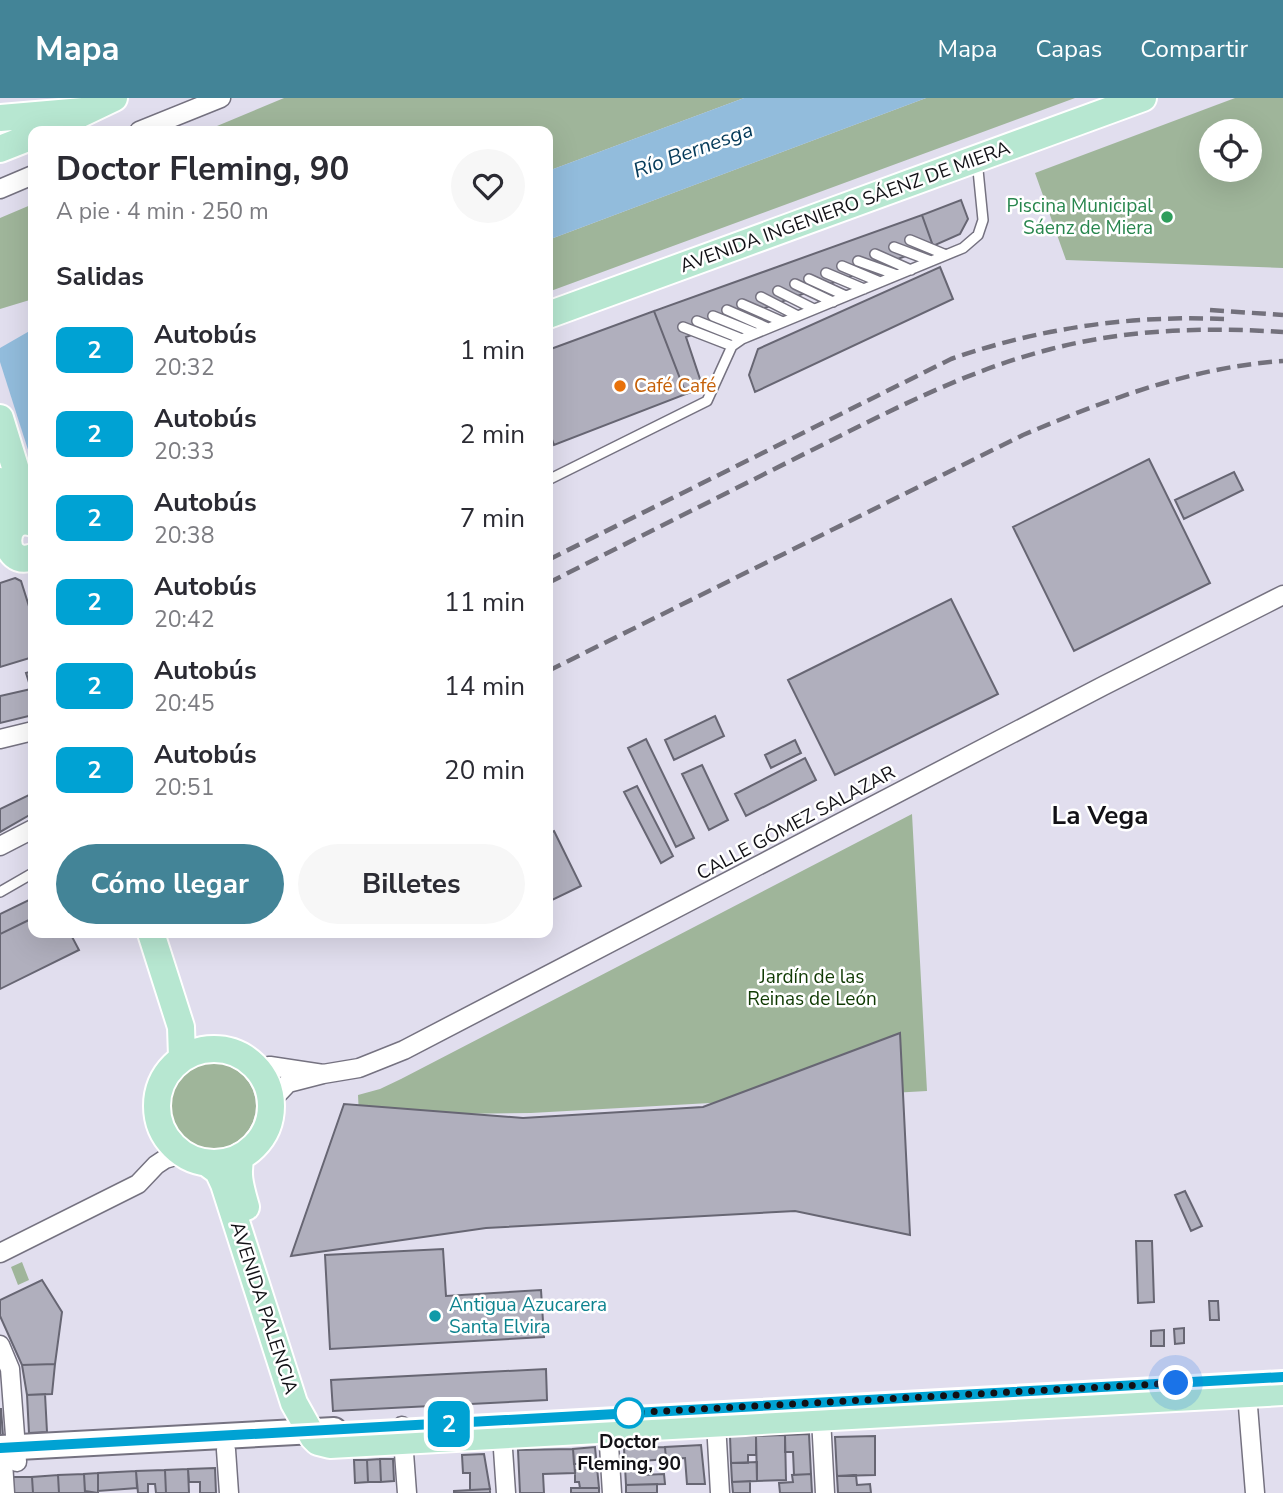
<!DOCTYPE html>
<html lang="es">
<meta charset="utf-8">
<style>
:root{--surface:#fff;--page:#f7f7f7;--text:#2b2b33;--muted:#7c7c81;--accent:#438497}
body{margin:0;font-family:"Nunito Sans",sans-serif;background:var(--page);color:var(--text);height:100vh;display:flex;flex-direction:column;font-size:26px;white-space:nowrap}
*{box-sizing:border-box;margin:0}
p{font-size:23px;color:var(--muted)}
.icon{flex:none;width:38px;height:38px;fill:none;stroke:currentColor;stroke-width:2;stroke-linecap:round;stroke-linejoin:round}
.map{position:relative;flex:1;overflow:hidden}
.side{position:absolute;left:28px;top:28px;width:525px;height:812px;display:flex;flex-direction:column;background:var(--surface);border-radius:14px;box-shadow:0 7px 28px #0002}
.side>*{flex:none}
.badge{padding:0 14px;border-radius:10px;font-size:24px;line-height:46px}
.controls{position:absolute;left:1199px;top:21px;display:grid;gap:14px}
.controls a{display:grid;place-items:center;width:63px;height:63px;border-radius:50%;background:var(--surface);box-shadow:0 7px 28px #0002;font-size:35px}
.you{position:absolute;width:35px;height:35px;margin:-18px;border:5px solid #fff;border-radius:50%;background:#1a73e8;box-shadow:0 0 0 10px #1a73e833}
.map>.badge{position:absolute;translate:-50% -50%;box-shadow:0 0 0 4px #fff}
h2{padding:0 28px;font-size:26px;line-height:63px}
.round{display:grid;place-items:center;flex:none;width:74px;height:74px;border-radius:37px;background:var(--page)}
.headline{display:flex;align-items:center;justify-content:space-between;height:119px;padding:0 28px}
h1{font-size:33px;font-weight:700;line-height:52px}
.cta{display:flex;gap:14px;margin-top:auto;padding:14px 28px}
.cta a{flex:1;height:80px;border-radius:42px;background:var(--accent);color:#fff;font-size:28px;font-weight:700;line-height:80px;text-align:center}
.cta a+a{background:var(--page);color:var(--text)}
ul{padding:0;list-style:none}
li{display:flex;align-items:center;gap:21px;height:84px;padding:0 28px}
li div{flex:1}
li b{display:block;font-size:26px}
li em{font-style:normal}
li .badge{min-width:77px;font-weight:700;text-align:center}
header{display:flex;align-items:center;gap:42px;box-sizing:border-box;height:98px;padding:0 35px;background:var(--accent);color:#fff}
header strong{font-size:33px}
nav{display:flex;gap:38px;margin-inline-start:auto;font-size:24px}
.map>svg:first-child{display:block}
.green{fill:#9fb59a;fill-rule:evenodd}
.water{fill:#92bcdc}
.pier{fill:#e1deee}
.building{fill:#b0afbd;stroke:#676673;stroke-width:2}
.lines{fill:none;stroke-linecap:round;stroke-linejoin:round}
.lane-casing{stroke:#757280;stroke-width:12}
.street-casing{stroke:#757280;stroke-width:21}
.secondary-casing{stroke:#757280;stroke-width:28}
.primary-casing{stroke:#fff;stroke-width:30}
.lane{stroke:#fff;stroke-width:9}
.street{stroke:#fff;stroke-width:18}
.secondary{stroke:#fff;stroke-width:24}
.primary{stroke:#b7e7d1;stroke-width:26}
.rail{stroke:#73717c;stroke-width:4.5;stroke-dasharray:14 7;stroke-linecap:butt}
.line-casing{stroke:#fff;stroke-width:16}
.line{stroke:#00a2d3;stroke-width:10}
.walk{stroke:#121116;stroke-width:7;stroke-dasharray:0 12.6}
.leisure-dot{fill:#2e9e5b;stroke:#fff;stroke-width:2.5}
.food-dot{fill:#e8710a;stroke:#fff;stroke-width:2.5}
.culture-dot{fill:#0f9aa8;stroke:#fff;stroke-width:2.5}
.stop-dot{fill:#fff;stroke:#00a2d3;stroke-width:3.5}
.labels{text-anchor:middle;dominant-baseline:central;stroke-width:5;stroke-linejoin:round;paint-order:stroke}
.leisure-label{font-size:19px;fill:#27864d;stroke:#fff;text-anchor:end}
.street-label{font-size:19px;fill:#121116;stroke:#fff}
.food-label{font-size:19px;fill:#c56008;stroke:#fff;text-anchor:start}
.park-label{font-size:19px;fill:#103a03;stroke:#fff}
.culture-label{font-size:19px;fill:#0d838f;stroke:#fff;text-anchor:start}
.stop-label{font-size:19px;font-weight:bold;fill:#121116;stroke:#fff}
.water-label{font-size:21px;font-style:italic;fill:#043a59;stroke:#fff}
.district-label{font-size:26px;font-weight:bold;fill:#121116;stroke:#fff}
</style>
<header>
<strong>Mapa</strong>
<nav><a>Mapa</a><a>Capas</a><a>Compartir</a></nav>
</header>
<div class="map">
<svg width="1283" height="1395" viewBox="0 0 1283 1395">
<rect width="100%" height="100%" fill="#e1deee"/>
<!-- green -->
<path class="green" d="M 284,0 L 744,0 L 548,73 L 548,33 L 205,33 Z
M 926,0 L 1075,0 L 548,194 L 548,142 Z
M 1235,0 L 1283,0 L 1283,170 L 1066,162 L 1035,75 ZM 1211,33 L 1250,33 L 1250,72 L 1211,72 Z
M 33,106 L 33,201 L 0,211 L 0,120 Z
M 912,716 L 927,993 L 531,1015 L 359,1017 L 358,997 L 380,991 L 401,981 Z
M170 1008a43 43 0 1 1 86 0a43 43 0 1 1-86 0Z
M 22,1164 L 29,1182 L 18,1187 L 11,1169 Z"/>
<!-- water -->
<path class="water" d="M 744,0 L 926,0 L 548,142 L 548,73 Z
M 33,231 L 33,350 L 0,358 L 0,250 Z"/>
<!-- pier -->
<path class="pier" d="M 0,264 L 29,355 L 0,361 Z"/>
<!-- building -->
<path class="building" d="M 961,102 L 968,121 L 960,136 L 933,148 L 922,117 Z
M 922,117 L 933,148 L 686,239 L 703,290 L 686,296 L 654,213 Z
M 940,169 L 953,201 L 755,294 L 749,277 L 758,251 Z
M 654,213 L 686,296 L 554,347 L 548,330 L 548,252 Z
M 1149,361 L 1210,485 L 1074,553 L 1013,429 Z
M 1234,374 L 1243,392 L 1184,421 L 1175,402 Z
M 15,480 L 21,483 L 33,521 L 33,559 L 0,569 L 0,485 Z
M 951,501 L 998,596 L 835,677 L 788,582 Z
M 33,573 L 33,617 L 0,625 L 0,598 L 31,591 L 26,575 Z
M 715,618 L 724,638 L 674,662 L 665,642 Z
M 646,641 L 694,740 L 676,749 L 628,650 Z
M 795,642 L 801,655 L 771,670 L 765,657 Z
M 805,660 L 816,682 L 746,718 L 735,696 Z
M 702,667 L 728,722 L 709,732 L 682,676 Z
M 637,688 L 673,758 L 661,765 L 624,694 Z
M 33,695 L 33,715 L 0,734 L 0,711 Z
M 554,733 L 581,788 L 548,804 L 548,736 Z
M 33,800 L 33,820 L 0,836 L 0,816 Z
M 33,820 L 33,835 L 70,835 L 79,852 L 0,891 L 0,836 Z
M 900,935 L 910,1137 L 795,1113 L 486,1130 L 291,1158 L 344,1006 L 523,1020 L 703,1009 Z
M 1185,1093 L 1202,1128 L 1191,1133 L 1175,1097 Z
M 1136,1143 L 1152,1143 L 1154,1204 L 1138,1205 Z
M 443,1151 L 446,1198 L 541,1192 L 544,1239 L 330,1251 L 325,1157 Z
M 42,1182 L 62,1214 L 55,1266 L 22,1267 L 0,1218 L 0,1202 Z
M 1209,1203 L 1218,1203 L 1219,1222 L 1210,1222 Z
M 1184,1230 L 1184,1245 L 1175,1246 L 1174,1231 Z
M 1164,1232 L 1164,1248 L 1151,1248 L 1151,1233 Z
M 55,1266 L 52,1296 L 27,1297 L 22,1267 Z
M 546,1271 L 547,1302 L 333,1313 L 331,1282 Z
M 45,1296 L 47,1334 L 29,1335 L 27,1297 Z
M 0,1311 L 1,1311 L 3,1338 L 0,1338 Z
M 809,1336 L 811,1376 L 794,1377 L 793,1354 L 785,1354 L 785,1337 Z
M 785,1337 L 786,1382 L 757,1383 L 756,1338 Z
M 730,1338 L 756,1338 L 756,1357 L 748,1357 L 748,1365 L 731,1365 Z
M 875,1338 L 875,1377 L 837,1378 L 835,1339 Z
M 701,1347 L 705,1386 L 687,1386 L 685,1360 L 666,1361 L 665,1349 Z
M 595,1349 L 599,1390 L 580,1390 L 579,1384 L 575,1384 L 575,1372 L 579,1372 L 579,1366 L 574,1366 L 573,1351 Z
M 665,1349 L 666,1361 L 642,1363 L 643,1377 L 664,1376 L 665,1386 L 626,1387 L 624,1350 Z
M 573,1351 L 575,1375 L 543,1376 L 544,1395 L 520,1395 L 518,1352 Z
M 484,1356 L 490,1391 L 470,1392 L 470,1375 L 463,1375 L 462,1357 Z
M 380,1361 L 381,1384 L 368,1384 L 367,1362 Z
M 380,1361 L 393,1361 L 394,1383 L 381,1384 Z
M 354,1362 L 367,1362 L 368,1384 L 355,1385 Z
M 757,1364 L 757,1383 L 732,1384 L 731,1365 Z
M 215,1370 L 216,1395 L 200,1395 L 200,1384 L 189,1384 L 188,1371 Z
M 188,1371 L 189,1395 L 166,1395 L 165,1372 Z
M 165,1372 L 166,1395 L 156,1395 L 155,1386 L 148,1386 L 148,1395 L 138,1395 L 136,1373 Z
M 136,1373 L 137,1390 L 98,1393 L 98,1375 Z
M 98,1375 L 98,1395 L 85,1393 L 84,1376 Z
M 84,1376 L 85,1395 L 59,1395 L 58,1377 Z
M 811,1376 L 812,1395 L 780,1395 L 779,1385 L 793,1384 L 792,1377 Z
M 58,1377 L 59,1395 L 33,1395 L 32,1379 Z
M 856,1377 L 857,1387 L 870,1386 L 871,1395 L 838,1395 L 837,1378 Z
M 11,1379 L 32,1379 L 33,1395 L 12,1395 Z
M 750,1383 L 750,1395 L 733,1395 L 732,1384 Z
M 657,1386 L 657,1395 L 626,1395 L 626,1387 Z
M 571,1390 L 599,1390 L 599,1395 L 571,1395 Z
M 490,1391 L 490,1395 L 454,1395 L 454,1393 Z"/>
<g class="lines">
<!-- lane casing -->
<g class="lane-casing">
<path id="lane" d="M 910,142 L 946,157
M 894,149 L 931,163
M 875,156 L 911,172
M 858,163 L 897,177
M 842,168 L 880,184
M 826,175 L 864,191
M 809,181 L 846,198
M 795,186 L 833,204
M 778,193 L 814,211
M 761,199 L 798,218
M 742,206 L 783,224
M 727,212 L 768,230
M 713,218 L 755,235
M 697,223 L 742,241
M 683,229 L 732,248
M 548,382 L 707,303 L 732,248 L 742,241 L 963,150 L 978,137 L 983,122 L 977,62
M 0,794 L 33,775"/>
</g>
<!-- street casing -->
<g class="street-casing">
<path id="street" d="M 139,33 L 221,0
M 0,91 L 33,77
M 0,641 L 33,633
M 0,748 L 33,731
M 257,970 L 270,968 L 323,976 L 288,985 L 271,1003
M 323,976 L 359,970 L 404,952 L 1103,588 L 1283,497
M 0,1155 L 138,1086 L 156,1067 L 165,1061 L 182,1056
M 0,1247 L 10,1271 L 17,1364
M 1247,1296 L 1255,1395
M 821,1320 L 825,1395
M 716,1325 L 720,1395
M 402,1328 L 407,1395
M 608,1331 L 612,1395
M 502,1337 L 506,1395
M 226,1352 L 229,1395
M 3,1364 L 5,1395"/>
</g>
<!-- secondary casing -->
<g class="secondary-casing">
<path id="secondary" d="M 0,1350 L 334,1332"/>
</g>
<!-- primary casing -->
<g class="primary-casing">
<path id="primary" d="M 0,20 L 83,13
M 68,22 L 114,0
M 0,51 L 33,38
M 548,217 L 1143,0
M 0,320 L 32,424
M 0,383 L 13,427
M 33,425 C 0,414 0,471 33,459
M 151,835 L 181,929 L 182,959
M157 1008a57 57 0 1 1 114 0a57 57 0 1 1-114 0Z
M 241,1058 C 236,1077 241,1091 246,1109
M 207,1065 L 218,1073 L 224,1086 L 294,1305 L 313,1339 L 318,1344 L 330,1347 L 1283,1294"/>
</g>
<!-- lane -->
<use href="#lane" class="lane"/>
<!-- street -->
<use href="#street" class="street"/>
<!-- secondary -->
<use href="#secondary" class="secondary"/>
<!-- primary -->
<use href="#primary" class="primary"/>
<!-- rail -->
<path class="rail" d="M 1210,212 L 1283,217
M 548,462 L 951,261 C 1040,230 1130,217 1224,221
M 548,485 C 635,441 721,398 808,354 C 888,314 965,273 1051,251 C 1127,231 1206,229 1283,234
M 548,573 L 1023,337 C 1106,302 1192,269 1283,263"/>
</g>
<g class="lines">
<!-- line casing -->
<g class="line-casing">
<path id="line" d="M 0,1350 L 1283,1279"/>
</g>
<!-- line -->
<use href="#line" class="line"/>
<!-- walk -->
<path class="walk" d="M 629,1315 L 1176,1285"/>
</g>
<!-- markers -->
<circle class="leisure-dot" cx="1167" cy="119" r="7"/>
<circle class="food-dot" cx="620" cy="288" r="7"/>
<circle class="culture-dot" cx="435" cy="1218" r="7"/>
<circle class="stop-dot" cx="629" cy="1315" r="14"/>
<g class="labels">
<!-- leisure labels -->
<g class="leisure-label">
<text x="1153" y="108">Piscina Municipal<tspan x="1153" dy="22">Sáenz de Miera</tspan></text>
</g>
<!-- street labels -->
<g class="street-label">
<text transform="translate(845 109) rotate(-20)">AVENIDA INGENIERO SÁENZ DE MIERA</text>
<text transform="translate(796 725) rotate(-28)">CALLE GÓMEZ SALAZAR</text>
<text transform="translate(264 1210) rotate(72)">AVENIDA PALENCIA</text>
</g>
<!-- food labels -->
<g class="food-label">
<text x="634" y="288">Café Café</text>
</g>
<!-- park labels -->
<g class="park-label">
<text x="812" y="879">Jardín de las<tspan x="812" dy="22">Reinas de León</tspan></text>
</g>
<!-- culture labels -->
<g class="culture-label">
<text x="449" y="1207">Antigua Azucarera<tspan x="449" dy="22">Santa Elvira</tspan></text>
</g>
<!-- stop labels -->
<g class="stop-label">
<text x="629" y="1344">Doctor<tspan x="629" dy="22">Fleming, 90</tspan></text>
</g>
<!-- water labels -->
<g class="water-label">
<text transform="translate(693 52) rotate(-20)">Río Bernesga</text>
</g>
<!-- district labels -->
<g class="district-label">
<text x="1100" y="717">La Vega</text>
</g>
</g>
</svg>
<div class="controls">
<a><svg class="icon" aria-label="locate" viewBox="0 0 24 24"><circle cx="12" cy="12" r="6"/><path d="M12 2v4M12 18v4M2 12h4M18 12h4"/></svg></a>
</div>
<div class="you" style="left:1176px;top:1285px"></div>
<b class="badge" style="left:449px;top:1326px;background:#00a2d3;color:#fff">2</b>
<section class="side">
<div class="headline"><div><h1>Doctor Fleming, 90</h1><p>A pie · 4 min · 250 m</p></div><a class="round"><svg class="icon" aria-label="heart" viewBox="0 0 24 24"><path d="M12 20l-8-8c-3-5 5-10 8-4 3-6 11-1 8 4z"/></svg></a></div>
<h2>Salidas</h2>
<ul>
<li><span class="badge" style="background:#00a2d3;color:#fff">2</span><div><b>Autobús</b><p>20:32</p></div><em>1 min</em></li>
<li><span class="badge" style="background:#00a2d3;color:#fff">2</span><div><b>Autobús</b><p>20:33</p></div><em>2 min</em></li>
<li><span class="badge" style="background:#00a2d3;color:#fff">2</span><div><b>Autobús</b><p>20:38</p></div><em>7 min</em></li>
<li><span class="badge" style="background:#00a2d3;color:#fff">2</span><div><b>Autobús</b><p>20:42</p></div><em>11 min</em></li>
<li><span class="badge" style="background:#00a2d3;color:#fff">2</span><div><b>Autobús</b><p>20:45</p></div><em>14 min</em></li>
<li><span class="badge" style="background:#00a2d3;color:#fff">2</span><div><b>Autobús</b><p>20:51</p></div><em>20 min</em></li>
</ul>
<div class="cta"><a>Cómo llegar</a><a>Billetes</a></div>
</section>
</div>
